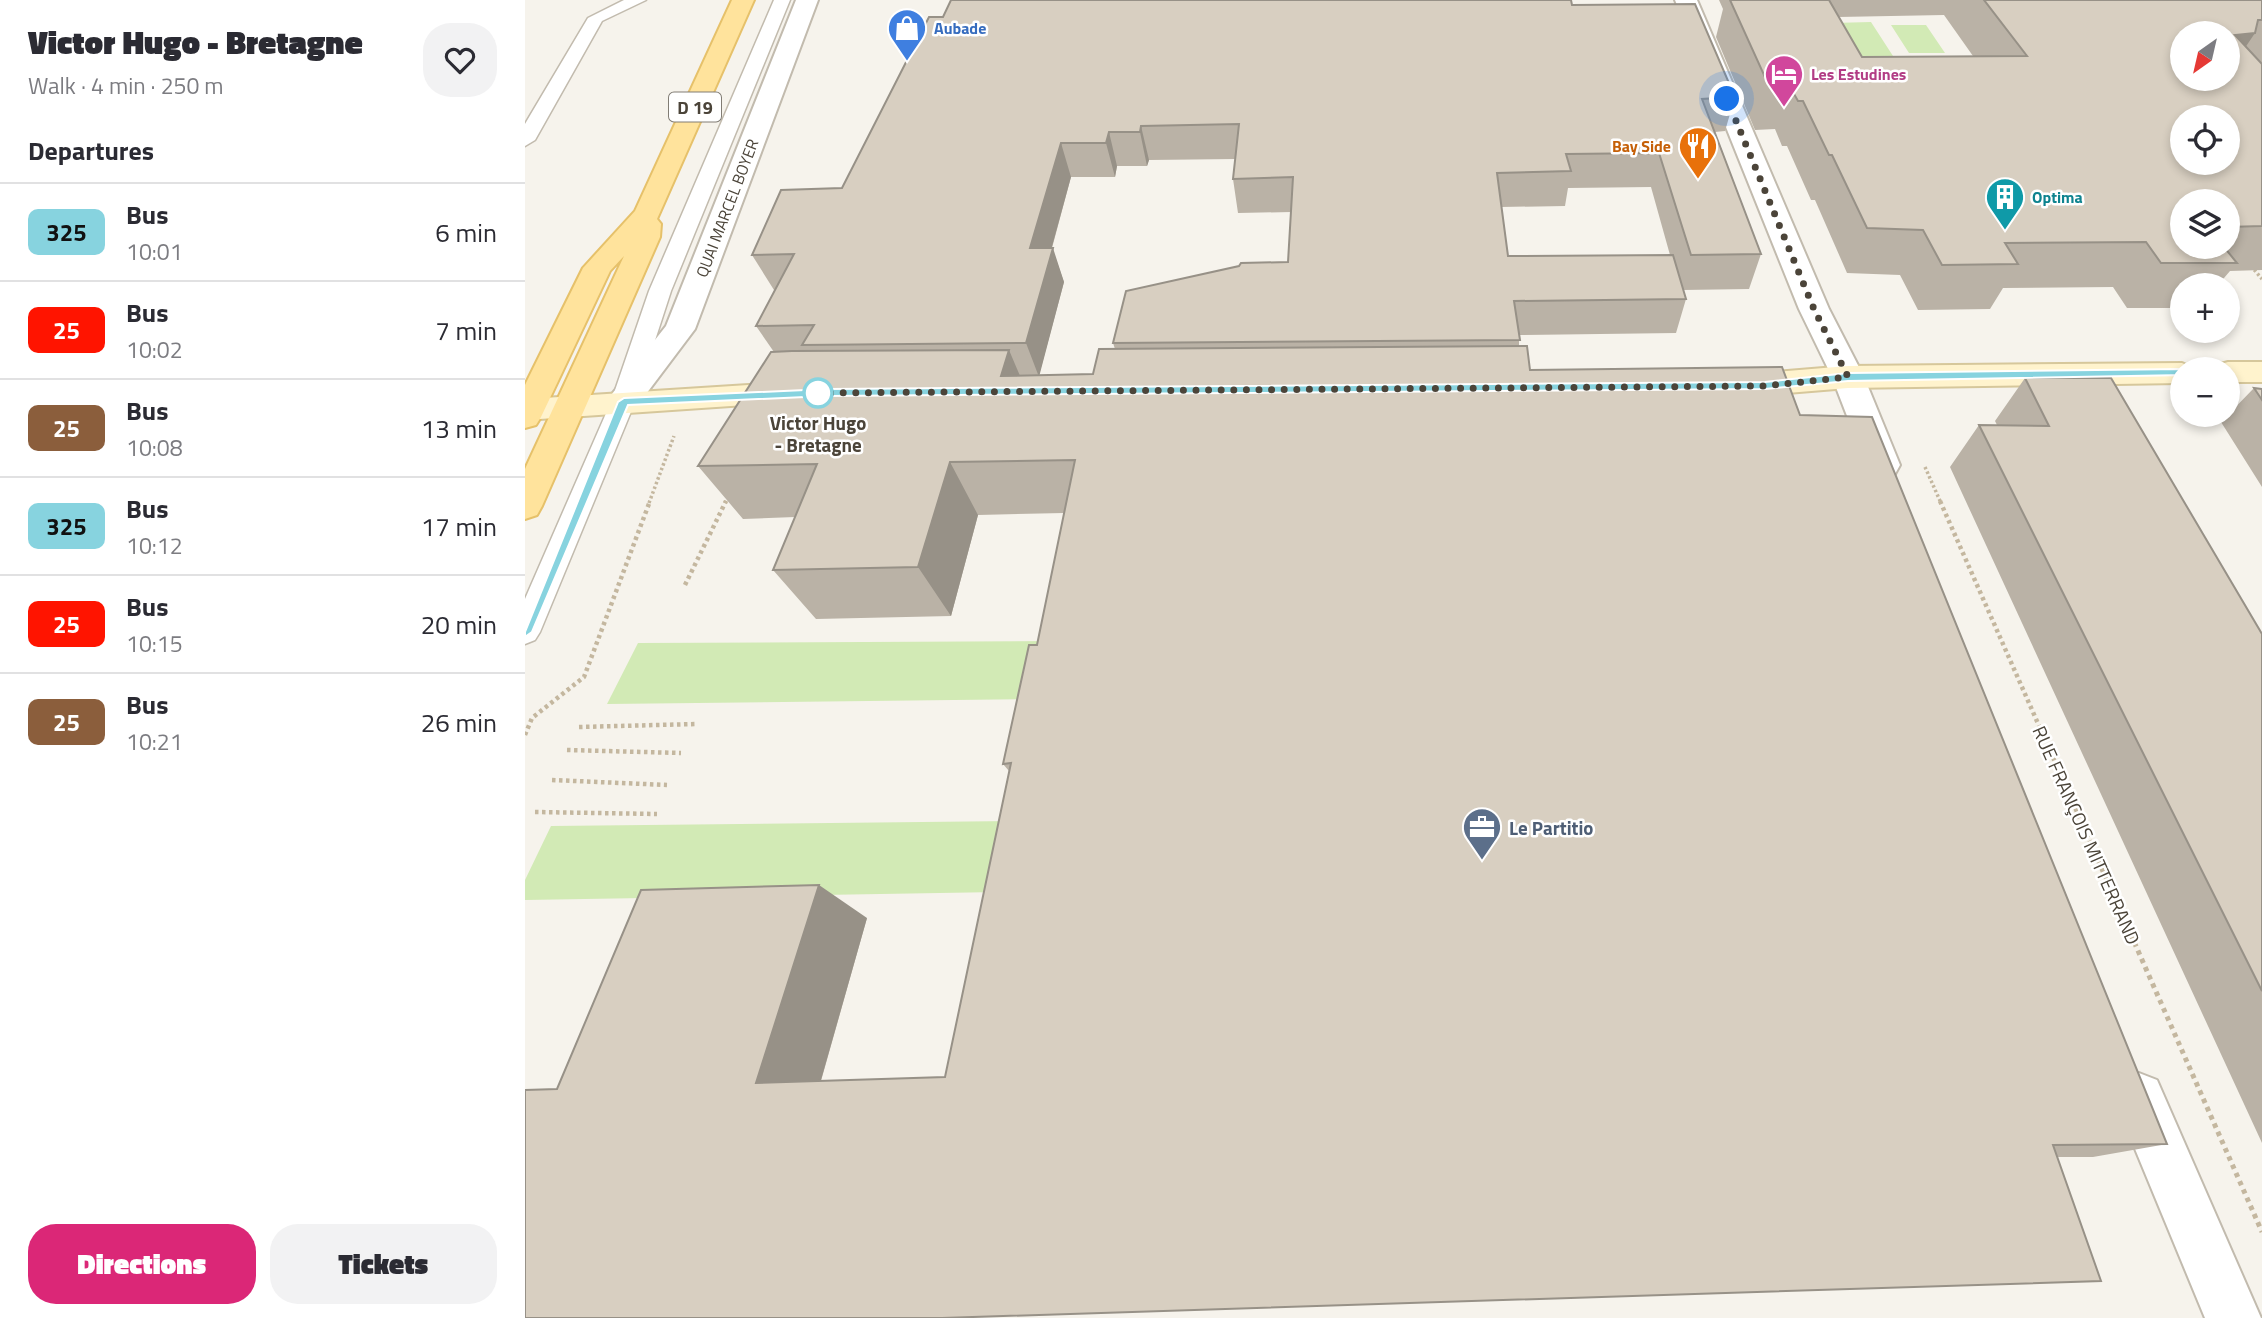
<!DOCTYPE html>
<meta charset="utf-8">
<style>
:root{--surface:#fff;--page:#f2f2f3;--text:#2b2b33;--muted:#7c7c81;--line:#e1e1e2;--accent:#db2777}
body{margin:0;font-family:"Titillium Web",sans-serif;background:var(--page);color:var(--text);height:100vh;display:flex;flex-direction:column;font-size:26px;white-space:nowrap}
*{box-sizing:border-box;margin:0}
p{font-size:23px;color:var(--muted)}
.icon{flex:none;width:38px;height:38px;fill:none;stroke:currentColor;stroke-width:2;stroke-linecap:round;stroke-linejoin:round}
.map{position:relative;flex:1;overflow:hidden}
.sheet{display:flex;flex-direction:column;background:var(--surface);width:525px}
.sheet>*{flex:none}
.badge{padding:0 14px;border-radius:10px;font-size:24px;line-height:46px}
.needle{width:46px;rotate:214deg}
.fabs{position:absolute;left:1645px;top:21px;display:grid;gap:14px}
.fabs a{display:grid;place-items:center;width:70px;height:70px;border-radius:50%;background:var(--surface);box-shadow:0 4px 10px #0003;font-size:35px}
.you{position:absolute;width:35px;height:35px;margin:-18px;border:5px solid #fff;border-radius:50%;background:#1a73e8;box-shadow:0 0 0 10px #1a73e833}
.map>.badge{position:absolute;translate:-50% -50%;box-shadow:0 0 0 4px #fff}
h2{padding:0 28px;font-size:26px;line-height:63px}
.round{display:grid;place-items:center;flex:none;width:74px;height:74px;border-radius:28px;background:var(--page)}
.overview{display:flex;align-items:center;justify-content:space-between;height:119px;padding:0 28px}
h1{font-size:33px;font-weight:800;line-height:52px}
.button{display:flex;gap:14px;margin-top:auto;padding:14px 28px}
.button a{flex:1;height:80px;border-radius:28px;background:var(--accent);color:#fff;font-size:28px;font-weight:800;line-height:80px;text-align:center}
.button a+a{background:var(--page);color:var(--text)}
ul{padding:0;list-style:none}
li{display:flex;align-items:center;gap:21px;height:98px;padding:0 28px;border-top:2px solid var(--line)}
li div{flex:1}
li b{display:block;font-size:26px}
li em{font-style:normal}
li .badge{min-width:77px;font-weight:700;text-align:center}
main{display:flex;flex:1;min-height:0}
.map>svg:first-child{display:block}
.green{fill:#d2eab5}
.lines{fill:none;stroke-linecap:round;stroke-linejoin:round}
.service-casing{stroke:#c2bbae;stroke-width:3}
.minor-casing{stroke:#c2bbae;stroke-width:4}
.secondary-casing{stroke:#d6c79b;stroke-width:4}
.primary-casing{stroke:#e6c16a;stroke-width:4}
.path-far2{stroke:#c4b79f;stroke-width:3.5;stroke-dasharray:2.5 2.5;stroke-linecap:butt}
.path-far1{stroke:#c4b79f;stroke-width:4.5;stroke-dasharray:3.5 3.5;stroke-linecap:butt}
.path{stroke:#c4b79f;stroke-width:5;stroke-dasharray:4.5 4.5;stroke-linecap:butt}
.service{fill:#fff;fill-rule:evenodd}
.minor{fill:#fff;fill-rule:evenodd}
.secondary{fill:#fff3cd;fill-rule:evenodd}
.primary{fill:#ffe39c;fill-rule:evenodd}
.wall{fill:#bab2a6;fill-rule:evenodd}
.shaded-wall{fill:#979187}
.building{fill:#d8cfc1;stroke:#979187;stroke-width:2;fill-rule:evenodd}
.line{fill:#87d3df;stroke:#fff;stroke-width:2}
.walk{stroke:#4b4439;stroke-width:7;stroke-dasharray:0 12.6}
.stop-dot{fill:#fff;stroke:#87d3df;stroke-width:3.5}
.labels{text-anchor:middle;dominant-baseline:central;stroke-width:5;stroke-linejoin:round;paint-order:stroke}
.far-shop-label{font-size:16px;font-weight:bold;fill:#366cbe;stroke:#fff;text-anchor:start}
.far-hotel-label{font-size:16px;font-weight:bold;fill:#b23c85;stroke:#fff;text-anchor:start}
.far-food-label{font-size:16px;font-weight:bold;fill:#c56008;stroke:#fff;text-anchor:end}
.far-culture-label{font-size:16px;font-weight:bold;fill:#0d838f;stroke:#fff;text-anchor:start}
.far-street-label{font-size:16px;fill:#4b4439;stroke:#fff}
.shield{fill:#fff;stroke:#817c74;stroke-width:2}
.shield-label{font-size:18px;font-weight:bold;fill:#4b4439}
.stop-label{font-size:19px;font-weight:bold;fill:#4b4439;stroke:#fff}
.service-label{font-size:19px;font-weight:bold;fill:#4e5e75;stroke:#fff;text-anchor:start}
.street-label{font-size:19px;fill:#4b4439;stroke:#fff}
</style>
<main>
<section class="sheet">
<div class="overview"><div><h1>Victor Hugo - Bretagne</h1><p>Walk · 4 min · 250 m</p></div><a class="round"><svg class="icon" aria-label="heart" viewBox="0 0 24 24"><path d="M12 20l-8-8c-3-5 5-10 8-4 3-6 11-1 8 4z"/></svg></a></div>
<h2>Departures</h2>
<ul>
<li><span class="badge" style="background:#87d3df;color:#111">325</span><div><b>Bus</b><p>10:01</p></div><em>6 min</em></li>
<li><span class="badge" style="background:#ff1400;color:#fff">25</span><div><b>Bus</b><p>10:02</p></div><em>7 min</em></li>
<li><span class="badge" style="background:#8b5e3c;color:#fff">25</span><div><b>Bus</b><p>10:08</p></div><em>13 min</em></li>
<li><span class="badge" style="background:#87d3df;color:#111">325</span><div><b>Bus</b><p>10:12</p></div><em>17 min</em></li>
<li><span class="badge" style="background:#ff1400;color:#fff">25</span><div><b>Bus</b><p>10:15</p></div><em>20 min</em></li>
<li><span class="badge" style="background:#8b5e3c;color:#fff">25</span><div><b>Bus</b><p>10:21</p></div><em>26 min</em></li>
</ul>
<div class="button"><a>Directions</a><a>Tickets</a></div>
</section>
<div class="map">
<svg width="1737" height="1318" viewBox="0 0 1737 1318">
<rect width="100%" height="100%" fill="#f6f3ec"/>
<!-- green -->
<path class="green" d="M 1346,22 L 1368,56 L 1320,57 L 1307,23 Z
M 1366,25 L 1401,25 L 1420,53 L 1384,53 Z
M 529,641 L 516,699 L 82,704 L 113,643 Z
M 488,821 L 474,892 L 0,900 L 0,880 L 26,826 Z"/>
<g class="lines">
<!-- service casing -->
<g class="service-casing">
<path id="service" d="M 99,0 L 121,0 L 77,21 L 10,140 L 0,146 L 0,124 L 63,18 Z
M 249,0 L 265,0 L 146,291 L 110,402 L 15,632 L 10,640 L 0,644 L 0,599 L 86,402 L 124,291 Z"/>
</g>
<!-- minor casing -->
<g class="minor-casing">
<path id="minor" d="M 271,0 L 293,0 L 170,329 L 109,410 L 98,413 L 87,410 L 82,402 L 87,394 L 141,326 Z
M 1150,0 L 1172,0 L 1304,309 L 1339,377 L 1375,465 L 1370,474 L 1358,477 L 1346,474 L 1341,465 L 1307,377 L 1274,309 Z
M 1614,1073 L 1632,1080 L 1736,1318 L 1680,1318 L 1589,1098 L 1596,1080 Z"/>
</g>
<!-- secondary casing -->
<g class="secondary-casing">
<path id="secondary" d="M 1703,362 L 1737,362 L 1737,382 L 1703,382 L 1703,369 L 1689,369 L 1692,365 Z
M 1657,363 L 1670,369 L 1657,369 L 1657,383 L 1323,388 L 1212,397 L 1201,394 L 1196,386 L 1201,378 L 1212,375 L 1323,366 Z
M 270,382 L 281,385 L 286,393 L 281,401 L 0,420 L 0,400 L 3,399 Z"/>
</g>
<!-- primary casing -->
<g class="primary-casing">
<path id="primary" d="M 207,0 L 229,0 L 132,219 L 136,224 L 135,237 L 17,506 L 12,515 L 0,519 L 0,469 L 99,256 L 85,271 L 16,417 L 11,425 L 0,428 L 0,385 L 58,268 L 110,211 Z"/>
</g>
<!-- path-far2 -->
<path class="path-far2" d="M 1726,266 L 1737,279
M 1400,467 L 1416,503
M 124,503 L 149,436
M 200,503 L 204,495"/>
<!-- path-far1 -->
<path class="path-far1" d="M 1415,501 L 1574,862
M 160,585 L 201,501
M 54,727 L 171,724
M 0,735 L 7,718 L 59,677 L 125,501
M 42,750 L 156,753
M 27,780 L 142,785
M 10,812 L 132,814"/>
<!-- path -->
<path class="path" d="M 1573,860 L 1737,1232"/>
<!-- service -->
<use href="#service" class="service"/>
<!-- minor -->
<use href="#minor" class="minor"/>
<!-- secondary -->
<use href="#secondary" class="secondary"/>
<!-- primary -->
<use href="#primary" class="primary"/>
</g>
<!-- wall -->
<path class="wall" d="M 1194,0 L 1737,0 L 1737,270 L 1705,271 L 1693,285 L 1657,285 L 1657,308 L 1602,308 L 1588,287 L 1478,288 L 1465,309 L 1393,310 L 1375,275 L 1322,273 L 1290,200 L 1286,200 L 1262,146 L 1257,146 L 1250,129 L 1230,130 L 1191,37 L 1198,9 ZM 1419,15 L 1448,56 L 1337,57 L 1313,17 ZM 1703,201 L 1703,247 L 1657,247 Z
M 1047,5 L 1210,97 L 1200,131 L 1190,132 L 1236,254 L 1224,289 L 1158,290 L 1161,299 L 1151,333 L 994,335 L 994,347 L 1005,370 L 1275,415 L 1642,1144 L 1568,1157 L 1532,1157 L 32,1089 L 342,918 L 296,1081 L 420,1077 L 484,771 L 478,764 L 512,645 L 539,513 L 453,515 L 426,616 L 291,619 L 248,570 L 270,517 L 218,519 L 173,466 L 249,352 L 231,326 L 251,289 L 249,290 L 227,255 L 317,188 ZM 710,159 L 708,179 L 713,213 L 766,212 L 763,262 L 588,343 L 590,349 L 568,374 L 514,375 L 539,282 L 527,248 L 546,177 L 590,177 L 592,166 L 622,166 L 624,160 ZM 1126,187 L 1145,255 L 983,256 L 976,207 L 1040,206 L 1043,188 Z
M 1500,378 L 1737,634 L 1737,1143 L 1425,467 L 1454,425 L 1472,425 L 1470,421 Z
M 1729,388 L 1737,389 L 1737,487 L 1696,422 Z"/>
<!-- shaded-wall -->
<path class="shaded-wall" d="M 1730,33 L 1703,73 L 1710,35 Z
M 616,126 L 624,160 L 622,166 L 615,132 Z
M 584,132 L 592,166 L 590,177 L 581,143 Z
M 536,143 L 546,177 L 517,283 L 505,248 Z
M 528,248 L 539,282 L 514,377 L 501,343 Z
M 484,350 L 507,404 L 476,376 Z
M 425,462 L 453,515 L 426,616 L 393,567 Z
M 294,885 L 342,918 L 290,1101 L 231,1083 Z"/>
<!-- building -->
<path class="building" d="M 426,0 L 1046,0 L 1047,5 L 1170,4 L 1210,97 L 1177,99 L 1236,254 L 1166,255 L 1134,153 L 1041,154 L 1046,171 L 972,173 L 983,256 L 1148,255 L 1161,299 L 989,301 L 995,340 L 588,343 L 601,291 L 714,266 L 716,263 L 763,262 L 768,177 L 708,179 L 714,124 L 616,126 L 615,132 L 584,132 L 581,143 L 536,143 L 505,248 L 528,248 L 501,343 L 277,345 L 289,325 L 231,326 L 269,254 L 227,255 L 256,190 L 317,188 L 404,17 L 418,17 Z
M 1205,0 L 1304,0 L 1337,57 L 1502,56 L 1459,0 L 1737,0 L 1737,20 L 1733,20 L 1730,33 L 1710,35 L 1737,64 L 1737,226 L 1703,227 L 1703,201 L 1657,201 L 1657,247 L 1699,247 L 1712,263 L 1636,263 L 1621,242 L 1480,243 L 1493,264 L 1417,265 L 1398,230 L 1342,228 L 1307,155 L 1304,155 L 1278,101 L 1273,101 L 1264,85 L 1244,86 ZM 1657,33 L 1703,33 L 1703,79 L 1657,79 ZM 1657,117 L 1703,117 L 1703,163 L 1657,163 Z
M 1002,346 L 1005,370 L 1257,367 L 1275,415 L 1347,417 L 1642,1144 L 1528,1145 L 1576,1281 L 417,1318 L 0,1318 L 0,1090 L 32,1089 L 116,890 L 294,885 L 231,1083 L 420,1077 L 486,763 L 478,764 L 504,645 L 512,645 L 550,460 L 425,462 L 393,567 L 248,570 L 292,464 L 173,466 L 246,352 L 267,351 L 484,350 L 476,376 L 568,374 L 574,349 Z
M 1500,378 L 1586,378 L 1737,634 L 1737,991 L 1454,425 L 1524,426 Z
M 1729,388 L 1737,389 L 1737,400 Z"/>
<!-- line -->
<path class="line" d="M 1657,369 L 1661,370 L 1661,375 L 1323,381 L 1240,389 L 302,396 L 103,405 L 7,632 L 0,637 L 0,632 L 93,402 L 99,398 L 302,389 L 1240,382 L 1323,373 Z"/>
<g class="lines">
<!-- walk -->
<path class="walk" d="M 293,393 L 1240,386 L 1323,377 L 1289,309 L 1202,99"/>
</g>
<!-- icons -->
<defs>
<g id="shop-pin" transform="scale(2.0125)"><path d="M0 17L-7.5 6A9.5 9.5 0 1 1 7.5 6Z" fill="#3f7fe0" stroke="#fff"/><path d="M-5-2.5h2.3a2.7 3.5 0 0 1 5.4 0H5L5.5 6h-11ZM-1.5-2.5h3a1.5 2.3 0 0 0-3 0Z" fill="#fff"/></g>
<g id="hotel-pin" transform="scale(2.0125)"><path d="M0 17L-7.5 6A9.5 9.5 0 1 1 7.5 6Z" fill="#d1479c" stroke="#fff"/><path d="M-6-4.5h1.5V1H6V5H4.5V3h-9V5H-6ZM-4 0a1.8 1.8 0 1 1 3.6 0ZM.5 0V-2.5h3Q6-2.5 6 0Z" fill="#fff"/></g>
<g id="restaurant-pin" transform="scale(2.0125)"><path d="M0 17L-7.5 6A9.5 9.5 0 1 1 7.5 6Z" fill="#e8710a" stroke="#fff"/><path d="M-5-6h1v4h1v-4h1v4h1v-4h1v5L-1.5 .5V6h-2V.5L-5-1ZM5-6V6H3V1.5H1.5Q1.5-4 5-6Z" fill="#fff"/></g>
<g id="building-pin" transform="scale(2.0125)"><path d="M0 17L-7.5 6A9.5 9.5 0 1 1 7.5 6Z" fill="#0f9aa8" stroke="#fff"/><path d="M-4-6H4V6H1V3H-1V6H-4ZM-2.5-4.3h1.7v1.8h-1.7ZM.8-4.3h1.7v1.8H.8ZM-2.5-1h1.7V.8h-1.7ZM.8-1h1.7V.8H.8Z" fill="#fff"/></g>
<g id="office-pin" transform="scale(2.0125)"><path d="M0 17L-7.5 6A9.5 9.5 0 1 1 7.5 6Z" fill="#5c6f8a" stroke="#fff"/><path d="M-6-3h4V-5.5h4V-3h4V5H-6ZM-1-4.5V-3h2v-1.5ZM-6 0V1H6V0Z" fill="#fff"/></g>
</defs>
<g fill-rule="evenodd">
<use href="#shop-pin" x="382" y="28"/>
<use href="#hotel-pin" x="1259" y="74"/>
<use href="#restaurant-pin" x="1173" y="146"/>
<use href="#building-pin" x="1480" y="197"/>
<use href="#office-pin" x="957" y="827"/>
</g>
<!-- markers -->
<circle class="stop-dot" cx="293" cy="393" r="14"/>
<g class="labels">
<!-- far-shop labels -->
<g class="far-shop-label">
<text x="409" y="28">Aubade</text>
</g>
<!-- far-hotel labels -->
<g class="far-hotel-label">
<text x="1286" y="74">Les Estudines</text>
</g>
<!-- far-food labels -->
<g class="far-food-label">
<text x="1146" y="146">Bay Side</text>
</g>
<!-- far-culture labels -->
<g class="far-culture-label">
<text x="1507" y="197">Optima</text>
</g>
<!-- far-street labels -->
<g class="far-street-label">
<text transform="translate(202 208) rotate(-69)">QUAI MARCEL BOYER</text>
</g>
<!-- shield labels -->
<rect class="shield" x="144" y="92.5" width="52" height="29" rx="5"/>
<g class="shield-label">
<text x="170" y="107">D 19</text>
</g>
<!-- stop labels -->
<g class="stop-label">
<text x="293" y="422">Victor Hugo<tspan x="293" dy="22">- Bretagne</tspan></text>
</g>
<!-- service labels -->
<g class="service-label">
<text x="984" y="827">Le Partitio</text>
</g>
<!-- street labels -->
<g class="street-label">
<text transform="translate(1562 835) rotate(66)">RUE FRANÇOIS MITTERRAND</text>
</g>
</g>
</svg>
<div class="fabs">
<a><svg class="needle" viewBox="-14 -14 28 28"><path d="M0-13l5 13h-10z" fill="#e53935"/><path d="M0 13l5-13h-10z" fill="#7c7c81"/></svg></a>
<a><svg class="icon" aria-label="locate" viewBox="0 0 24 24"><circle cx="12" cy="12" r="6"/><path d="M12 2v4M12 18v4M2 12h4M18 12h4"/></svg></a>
<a><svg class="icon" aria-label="layers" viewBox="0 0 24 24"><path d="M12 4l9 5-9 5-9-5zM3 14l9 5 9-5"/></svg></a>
<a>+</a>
<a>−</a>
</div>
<div class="you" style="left:1202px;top:99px"></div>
</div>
</main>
